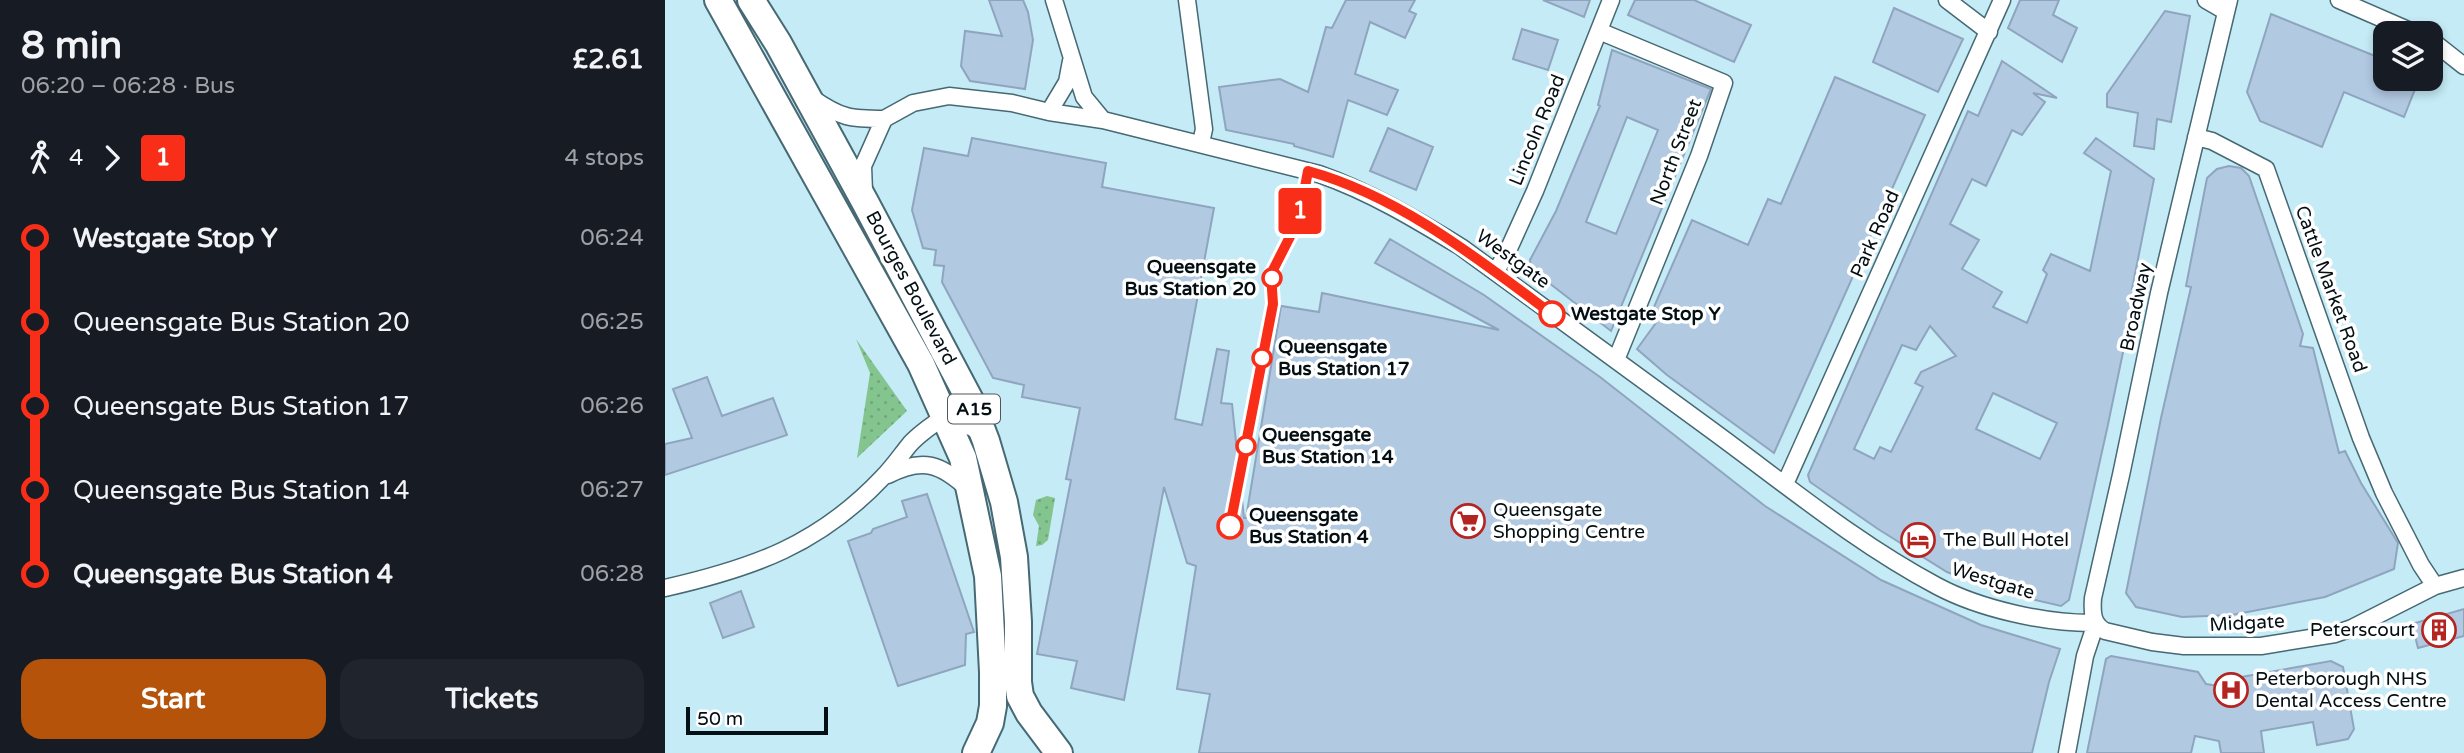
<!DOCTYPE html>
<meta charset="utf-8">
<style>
:root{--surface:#171b24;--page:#20242c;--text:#f1f3f6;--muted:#9ea1a6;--accent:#b45309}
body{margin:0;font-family:"Varela Round",sans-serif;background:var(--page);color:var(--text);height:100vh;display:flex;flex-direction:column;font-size:26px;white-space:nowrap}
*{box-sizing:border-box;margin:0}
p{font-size:23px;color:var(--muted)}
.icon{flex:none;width:38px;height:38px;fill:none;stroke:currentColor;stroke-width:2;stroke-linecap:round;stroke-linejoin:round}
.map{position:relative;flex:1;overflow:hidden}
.side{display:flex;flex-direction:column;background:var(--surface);width:665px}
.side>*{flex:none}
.badge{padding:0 14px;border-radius:5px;font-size:24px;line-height:46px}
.buttons{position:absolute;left:1708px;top:21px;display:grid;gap:14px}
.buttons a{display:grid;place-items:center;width:70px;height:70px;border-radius:14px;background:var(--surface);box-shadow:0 4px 10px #0003;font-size:35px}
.scale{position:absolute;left:21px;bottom:18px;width:142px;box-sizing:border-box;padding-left:7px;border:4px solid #030f13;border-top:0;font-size:19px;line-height:24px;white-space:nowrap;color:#030f13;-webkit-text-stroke:5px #fff;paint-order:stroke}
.map>.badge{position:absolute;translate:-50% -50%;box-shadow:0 0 0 4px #fff}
.legs{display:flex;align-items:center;gap:10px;height:77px;padding:0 21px;font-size:23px}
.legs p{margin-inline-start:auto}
.headline{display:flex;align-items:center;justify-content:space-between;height:119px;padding:0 21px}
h1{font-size:38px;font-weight:700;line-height:52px}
.action{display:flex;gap:14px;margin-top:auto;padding:14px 21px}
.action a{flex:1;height:80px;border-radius:21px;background:var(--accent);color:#fff;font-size:28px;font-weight:700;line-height:80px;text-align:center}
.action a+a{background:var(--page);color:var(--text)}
ul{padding:0 21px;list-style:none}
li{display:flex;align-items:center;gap:24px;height:84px;font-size:26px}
li i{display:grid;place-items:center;width:10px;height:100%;margin:0 9px;background:currentColor}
li i::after{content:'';width:18px;height:18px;margin:-9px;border:5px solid;border-radius:50%;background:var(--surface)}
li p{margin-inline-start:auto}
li:first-child i{background:linear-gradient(#0000 50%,currentColor 0)}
li:last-child i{background:linear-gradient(currentColor 50%,#0000 0)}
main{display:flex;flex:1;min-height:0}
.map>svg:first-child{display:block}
.grass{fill:url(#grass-dots)}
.building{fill:#b2c9e2;stroke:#8fa5be;stroke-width:2;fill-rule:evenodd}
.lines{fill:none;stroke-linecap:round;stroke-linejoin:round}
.street-casing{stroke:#466973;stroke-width:19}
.primary-casing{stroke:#466973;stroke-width:30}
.street{stroke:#fff;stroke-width:16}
.primary{stroke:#fff;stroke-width:26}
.line-1-casing{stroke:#fff;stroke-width:16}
.line-1{stroke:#f92e18;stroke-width:10}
.stop-1-dot{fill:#fff;stroke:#f92e18;stroke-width:3.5}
.labels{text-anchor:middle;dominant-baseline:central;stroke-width:7;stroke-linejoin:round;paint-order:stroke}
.shield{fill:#fff;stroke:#4f575a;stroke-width:2}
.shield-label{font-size:18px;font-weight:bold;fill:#030f13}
.street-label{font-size:19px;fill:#030f13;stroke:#fff}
.stop-label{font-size:19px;font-weight:bold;fill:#030f13;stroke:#fff;text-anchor:start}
.poi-label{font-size:19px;fill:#030f13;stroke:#fff;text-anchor:start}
</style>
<main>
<section class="side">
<div class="headline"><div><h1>8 min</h1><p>06:20 – 06:28 · Bus</p></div><b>£2.61</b></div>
<div class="legs"><svg class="icon" aria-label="walk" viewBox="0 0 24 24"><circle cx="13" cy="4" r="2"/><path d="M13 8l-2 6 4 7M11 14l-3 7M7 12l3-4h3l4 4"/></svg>4<svg class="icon" aria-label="forward" viewBox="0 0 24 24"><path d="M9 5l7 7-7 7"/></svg><b class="badge" style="background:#f92e18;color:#fff">1</b><p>4 stops</p></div>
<ul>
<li><i style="color:#f92e18"></i><b>Westgate Stop Y</b><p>06:24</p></li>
<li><i style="color:#f92e18"></i><span>Queensgate Bus Station 20</span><p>06:25</p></li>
<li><i style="color:#f92e18"></i><span>Queensgate Bus Station 17</span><p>06:26</p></li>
<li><i style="color:#f92e18"></i><span>Queensgate Bus Station 14</span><p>06:27</p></li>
<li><i style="color:#f92e18"></i><b>Queensgate Bus Station 4</b><p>06:28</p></li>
</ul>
<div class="action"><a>Start</a><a>Tickets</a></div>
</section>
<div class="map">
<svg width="1799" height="753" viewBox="0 0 1799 753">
<defs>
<pattern id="grass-dots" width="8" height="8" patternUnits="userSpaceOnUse" patternTransform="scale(1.75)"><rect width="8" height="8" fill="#84c58f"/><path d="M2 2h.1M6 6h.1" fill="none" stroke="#70a87a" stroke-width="1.8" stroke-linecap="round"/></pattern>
</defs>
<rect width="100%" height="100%" fill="#c4ebf6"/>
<!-- grass -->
<path class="grass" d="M 191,339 L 242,411 L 192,458 L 205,373 Z
M 382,496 L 390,498 L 383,540 L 377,545 L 371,546 L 374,526 L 368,515 L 371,500 Z"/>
<!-- building -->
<path class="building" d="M 324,0 L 358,0 L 363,12 L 368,40 L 360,89 L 305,81 L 296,66 L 300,31 L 337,36 Z
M 681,0 L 750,0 L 744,11 L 751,14 L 740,38 L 705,22 L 690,74 L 733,90 L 722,115 L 683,100 L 668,157 L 629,146 L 629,144 L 561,130 L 554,87 L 615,79 L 643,92 L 661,27 L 667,28 Z
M 878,0 L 925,0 L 919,17 Z
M 970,0 L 1029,0 L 1086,25 L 1069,62 L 963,15 Z
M 1355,0 L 1394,0 L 1388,15 L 1412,28 L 1397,62 L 1343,28 Z
M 1229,8 L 1298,39 L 1273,92 L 1208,62 Z
M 1500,11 L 1525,16 L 1506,122 L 1492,119 L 1489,149 L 1469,146 L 1473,113 L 1442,107 L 1442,94 Z
M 1606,14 L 1720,60 L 1720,79 L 1754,79 L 1739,117 L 1679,92 L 1657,147 L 1595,121 L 1582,92 Z
M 857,29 L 893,40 L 883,70 L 848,59 Z
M 947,50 L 1046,89 L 946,331 L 866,269 L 865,260 L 891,211 L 935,106 L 933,105 ZM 962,117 L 993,130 L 951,234 L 921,222 Z
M 1337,61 L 1392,98 L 1368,93 L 1380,102 L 1357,135 L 1347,130 L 1321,186 L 1307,179 L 1285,224 L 1314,240 L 1297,269 L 1337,292 L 1328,307 L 1362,323 L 1382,274 L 1378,270 L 1386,254 L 1425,271 L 1446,171 L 1419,153 L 1431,138 L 1489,179 L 1467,289 L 1471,290 L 1442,429 L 1404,600 L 1396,606 L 1332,591 L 1282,572 L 1213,529 L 1145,482 L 1143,475 L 1303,111 L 1313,116 ZM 1265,326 L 1291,356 L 1256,372 L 1250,383 L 1258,387 L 1226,452 L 1215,447 L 1209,459 L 1189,449 L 1237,345 L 1251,350 ZM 1328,393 L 1392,423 L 1375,459 L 1311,429 Z
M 1170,77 L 1260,115 L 1109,453 L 1002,375 L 972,349 L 993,320 L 985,316 L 1027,220 L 1083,245 L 1103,199 L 1116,204 Z
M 723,128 L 768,147 L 751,190 L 705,171 Z
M 307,138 L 441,163 L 437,187 L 549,208 L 510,419 L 537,425 L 552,349 L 564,351 L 556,403 L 567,404 L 579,518 L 581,518 L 616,306 L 654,312 L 657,293 L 834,330 L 710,263 L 725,239 L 819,295 L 935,377 L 1100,506 L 1216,580 L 1316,625 L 1395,649 L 1384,682 L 1367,753 L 534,753 L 545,694 L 512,689 L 531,566 L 522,563 L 499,487 L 459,700 L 406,688 L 412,661 L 372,654 L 406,480 L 401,479 L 415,408 L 357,397 L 359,385 L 328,378 L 277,282 L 279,266 L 269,265 L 271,250 L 258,248 L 247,210 L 259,148 L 303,156 Z
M 1564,166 L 1576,168 L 1584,176 L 1638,334 L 1635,346 L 1648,348 L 1674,453 L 1680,451 L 1696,483 L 1733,543 L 1729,569 L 1660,597 L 1567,615 L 1517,617 L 1471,607 L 1461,593 L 1496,418 L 1526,287 L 1521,286 L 1542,178 L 1552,169 Z
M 42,377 L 57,416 L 108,398 L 122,435 L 0,475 L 0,444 L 27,438 L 8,389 Z
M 262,494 L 309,632 L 301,634 L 300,665 L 233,686 L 183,541 L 206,533 L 208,529 L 242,517 L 237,501 Z
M 76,591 L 89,627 L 58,638 L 45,603 Z
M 1799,609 L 1799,636 L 1753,648 L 1747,624 Z
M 1446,656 L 1533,672 L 1541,684 L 1554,686 L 1565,679 L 1666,661 L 1678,667 L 1689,729 L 1683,739 L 1652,745 L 1648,722 L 1596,731 L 1599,753 L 1556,753 L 1554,741 L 1530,736 L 1526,753 L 1422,753 L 1441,659 Z"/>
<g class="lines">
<!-- street casing -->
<g class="street-casing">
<path id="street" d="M 389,0 L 419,97 L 438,120
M 522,0 L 539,129 L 536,143
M 1282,0 L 1324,32
M 1541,0 L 1560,11
M 1564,0 L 1494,293 L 1456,475 L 1428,598 C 1427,612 1427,624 1440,631 L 1487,642 L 1519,646 L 1596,646 L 1670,634 L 1687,628 L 1770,586 L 1799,578
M 1674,0 L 1750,33
M 934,31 L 1059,83 L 1034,156 L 951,360
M 1766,40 L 1799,66
M 147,98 C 176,118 185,119 219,119
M 384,112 L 402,82 L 406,61
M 1531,137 L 1547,141 L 1601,169 L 1696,438 L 1719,493 L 1756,565 L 1770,586
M 199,192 L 198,166 L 219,119 L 248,103 L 284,96 L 347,103 L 384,112 L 438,120 L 654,174 C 705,192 750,219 796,247 C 879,308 962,368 1045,429 C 1119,483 1191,543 1272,586 C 1315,609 1382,624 1431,623
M 830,272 L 841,255 L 870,191 L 946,0
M 223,475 C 258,457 276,464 303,489
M 1120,484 L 1337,0
M 0,588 C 88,568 154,545 218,477 C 228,467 236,455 245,444 C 255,433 267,425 279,417 L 308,428 L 317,436
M 1402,753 L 1420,656 L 1431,623"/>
</g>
<!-- primary casing -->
<g class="primary-casing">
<path id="primary" d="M 53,0 L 256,364 L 298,458 L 323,576 L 328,672 L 328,706 L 325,723 L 311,753
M 86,0 L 113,43 L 200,202 L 307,404 L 321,441 L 339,502 L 349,557 L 353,622 L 353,682 L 355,696 L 364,713 L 394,753"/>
</g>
<!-- street -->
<use href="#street" class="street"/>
<!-- primary -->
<use href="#primary" class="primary"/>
</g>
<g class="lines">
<!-- line-1 casing -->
<g class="line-1-casing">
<path id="line-1" d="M 565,526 L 608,304 L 606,274 L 634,219 L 643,171 C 734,196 812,258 887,314"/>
</g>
<!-- line-1 -->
<use href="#line-1" class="line-1"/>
</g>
<!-- icons -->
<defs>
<g id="supermarket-ring" transform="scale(1.75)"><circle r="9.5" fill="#fff" stroke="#b42421" stroke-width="1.5"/><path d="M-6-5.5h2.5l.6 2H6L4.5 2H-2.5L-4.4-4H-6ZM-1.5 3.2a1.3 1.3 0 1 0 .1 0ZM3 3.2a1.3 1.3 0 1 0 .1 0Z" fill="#b42421"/></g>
<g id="hotel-ring" transform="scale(1.75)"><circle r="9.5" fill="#fff" stroke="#b42421" stroke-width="1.5"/><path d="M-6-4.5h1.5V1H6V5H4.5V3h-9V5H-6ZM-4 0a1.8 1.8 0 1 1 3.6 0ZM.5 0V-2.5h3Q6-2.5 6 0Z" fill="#b42421"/></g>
<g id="building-ring" transform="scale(1.75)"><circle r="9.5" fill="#fff" stroke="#b42421" stroke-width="1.5"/><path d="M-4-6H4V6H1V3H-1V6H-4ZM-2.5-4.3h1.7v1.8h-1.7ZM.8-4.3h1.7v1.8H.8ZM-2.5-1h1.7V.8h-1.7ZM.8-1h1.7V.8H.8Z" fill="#b42421"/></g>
<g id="hospital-ring" transform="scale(1.75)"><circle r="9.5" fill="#fff" stroke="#b42421" stroke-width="1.5"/><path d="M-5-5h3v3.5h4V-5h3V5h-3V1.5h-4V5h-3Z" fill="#b42421"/></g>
</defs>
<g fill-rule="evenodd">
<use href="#supermarket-ring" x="803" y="521"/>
<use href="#hotel-ring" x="1253" y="540"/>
<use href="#building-ring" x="1774" y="630"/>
<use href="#hospital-ring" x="1566" y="690"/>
</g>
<!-- markers -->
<g class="stop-1-dot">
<circle cx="607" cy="278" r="9"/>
<circle cx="887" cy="314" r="12"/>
<circle cx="597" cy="358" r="9"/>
<circle cx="581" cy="446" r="9"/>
<circle cx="565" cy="526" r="12"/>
</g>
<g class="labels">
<!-- shield labels -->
<rect class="shield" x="283" y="394.5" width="52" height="29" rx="5"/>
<g class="shield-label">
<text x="309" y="409">A15</text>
</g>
<!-- street labels -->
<g class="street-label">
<text transform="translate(872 130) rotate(-68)">Lincoln Road</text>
<text transform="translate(1011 152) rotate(-69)">North Street</text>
<text transform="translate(1210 234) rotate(-66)">Park Road</text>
<text transform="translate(848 259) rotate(36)">Westgate</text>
<text transform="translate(246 288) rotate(62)">Bourges Boulevard</text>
<text transform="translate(1666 289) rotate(70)">Cattle Market Road</text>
<text transform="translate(1471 307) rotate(-78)">Broadway</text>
<text transform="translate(1328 581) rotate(17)">Westgate</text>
<text transform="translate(1582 623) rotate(-3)">Midgate</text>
</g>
<!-- stop labels -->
<g class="stop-label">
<text x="591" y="267" text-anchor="end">Queensgate<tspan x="591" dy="22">Bus Station 20</tspan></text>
<text x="906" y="314">Westgate Stop Y</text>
<text x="613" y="347">Queensgate<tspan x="613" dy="22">Bus Station 17</tspan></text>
<text x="597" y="435">Queensgate<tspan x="597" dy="22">Bus Station 14</tspan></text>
<text x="584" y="515">Queensgate<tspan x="584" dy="22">Bus Station 4</tspan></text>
</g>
<!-- poi labels -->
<g class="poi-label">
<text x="828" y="510">Queensgate<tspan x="828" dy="22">Shopping Centre</tspan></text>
<text x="1278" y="540">The Bull Hotel</text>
<text x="1750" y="630" text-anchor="end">Peterscourt</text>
<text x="1590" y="679">Peterborough NHS<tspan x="1590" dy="22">Dental Access Centre</tspan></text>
</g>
</g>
</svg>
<div class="buttons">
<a><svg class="icon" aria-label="layers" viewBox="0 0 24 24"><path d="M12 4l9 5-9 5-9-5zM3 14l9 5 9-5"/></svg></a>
</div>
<div class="scale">50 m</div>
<b class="badge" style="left:635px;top:211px;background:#f92e18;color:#fff">1</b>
</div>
</main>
